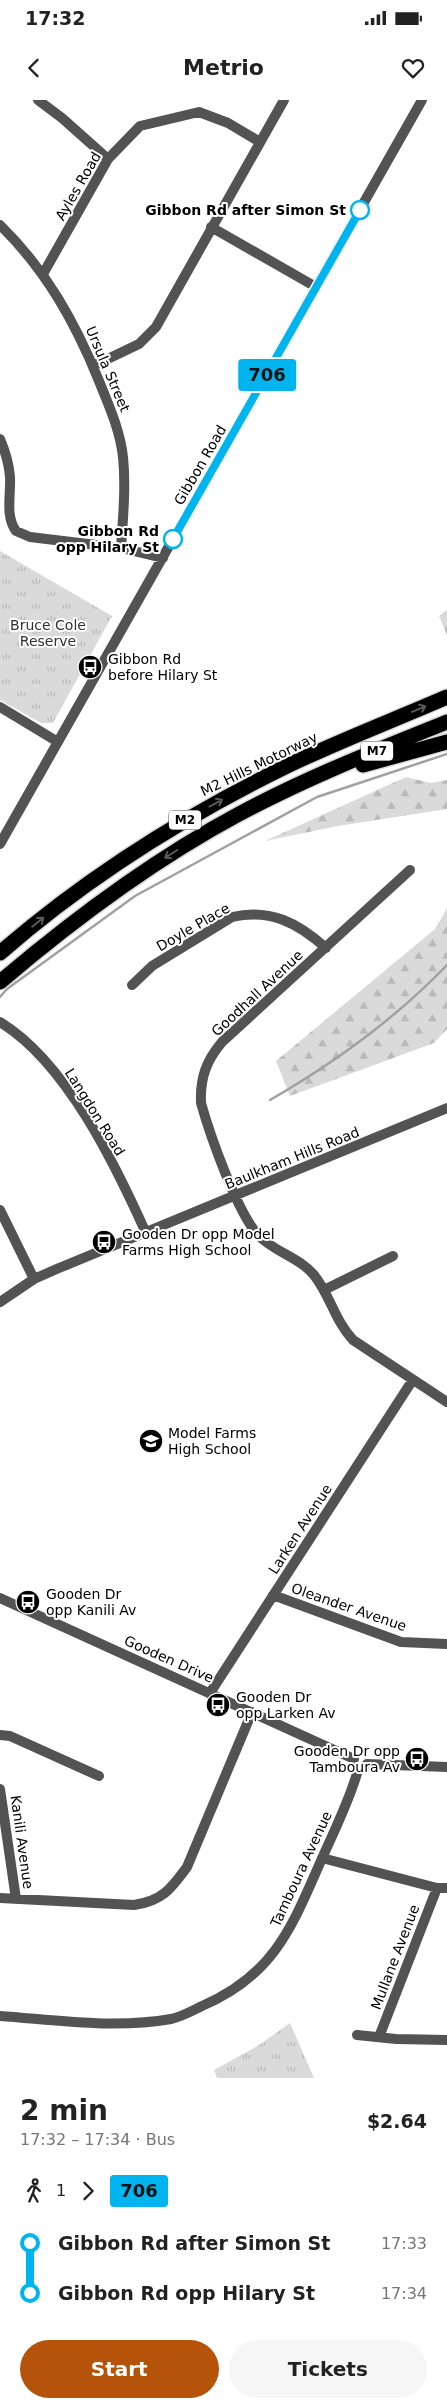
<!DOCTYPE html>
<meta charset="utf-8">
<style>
:root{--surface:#fff;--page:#f6f6f6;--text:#222;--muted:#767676;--accent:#b45309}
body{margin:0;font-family:"DejaVu Sans",sans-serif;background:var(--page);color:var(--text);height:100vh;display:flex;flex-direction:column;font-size:19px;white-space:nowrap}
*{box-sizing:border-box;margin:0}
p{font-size:16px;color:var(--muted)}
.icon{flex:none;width:28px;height:28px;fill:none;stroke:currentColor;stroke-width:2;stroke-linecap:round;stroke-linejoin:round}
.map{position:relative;height:1978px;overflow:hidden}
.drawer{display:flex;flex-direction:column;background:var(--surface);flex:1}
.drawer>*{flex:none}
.badge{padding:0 10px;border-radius:4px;font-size:18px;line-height:32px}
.map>.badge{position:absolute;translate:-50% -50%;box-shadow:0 0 0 2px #fff}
.legs{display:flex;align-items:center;gap:8px;height:55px;padding:0 20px;font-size:16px}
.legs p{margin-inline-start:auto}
.overview{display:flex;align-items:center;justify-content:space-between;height:85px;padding:0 20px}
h1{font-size:28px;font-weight:600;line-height:38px}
.action{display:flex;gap:10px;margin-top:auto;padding:10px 20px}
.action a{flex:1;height:58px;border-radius:30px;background:var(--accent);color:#fff;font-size:20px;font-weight:600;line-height:58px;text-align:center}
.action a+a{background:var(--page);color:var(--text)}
ul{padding:0 20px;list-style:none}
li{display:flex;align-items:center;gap:18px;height:50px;font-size:19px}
li i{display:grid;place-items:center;width:8px;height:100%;margin:0 6px;background:currentColor}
li i::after{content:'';width:12px;height:12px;margin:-6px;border:4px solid;border-radius:50%;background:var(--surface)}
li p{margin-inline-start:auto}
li:first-child i{background:linear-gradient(#0000 50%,currentColor 0)}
li:last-child i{background:linear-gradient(currentColor 50%,#0000 0)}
.status{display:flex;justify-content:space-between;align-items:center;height:35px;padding:0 25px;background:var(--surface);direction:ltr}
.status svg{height:14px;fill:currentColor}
header{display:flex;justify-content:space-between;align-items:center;height:65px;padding:0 20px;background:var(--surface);font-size:22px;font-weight:600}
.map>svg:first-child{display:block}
.grass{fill:url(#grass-tufts)}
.forest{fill:url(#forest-firs)}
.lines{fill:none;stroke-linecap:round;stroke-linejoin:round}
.stream{stroke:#a1a1a1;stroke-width:2.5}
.highway-casing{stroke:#dbdbdb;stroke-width:18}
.minor{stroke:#535353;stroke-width:10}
.highway{stroke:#000;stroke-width:15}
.oneway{stroke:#595959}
.line-1-casing{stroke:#fff;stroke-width:11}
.line-1{stroke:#00b5ef;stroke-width:8}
.stop-1-dot{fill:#fff;stroke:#00b5ef;stroke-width:2.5}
.labels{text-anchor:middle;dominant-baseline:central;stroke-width:4;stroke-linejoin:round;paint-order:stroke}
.shield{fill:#fff;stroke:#4c4c4c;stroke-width:1}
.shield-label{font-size:12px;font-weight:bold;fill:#000}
.street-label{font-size:14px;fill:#000;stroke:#fff}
.stop-label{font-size:14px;font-weight:bold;fill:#000;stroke:#fff;text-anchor:end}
.park-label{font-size:14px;fill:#313131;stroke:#fff}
.poi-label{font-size:14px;fill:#000;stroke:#fff;text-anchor:start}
</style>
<div class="status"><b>17:32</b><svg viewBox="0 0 49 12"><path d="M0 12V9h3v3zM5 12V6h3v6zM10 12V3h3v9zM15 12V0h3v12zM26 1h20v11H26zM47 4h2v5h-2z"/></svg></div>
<header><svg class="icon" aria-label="back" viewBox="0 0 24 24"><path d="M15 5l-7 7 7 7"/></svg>Metrio<svg class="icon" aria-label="heart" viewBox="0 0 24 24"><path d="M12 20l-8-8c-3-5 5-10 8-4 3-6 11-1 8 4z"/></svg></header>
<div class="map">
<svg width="447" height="1978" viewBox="0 0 447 1978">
<defs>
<pattern id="grass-tufts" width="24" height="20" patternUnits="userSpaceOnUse" patternTransform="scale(1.25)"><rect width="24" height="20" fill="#dadada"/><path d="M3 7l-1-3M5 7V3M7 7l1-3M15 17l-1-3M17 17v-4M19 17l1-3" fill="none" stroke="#b9b9b9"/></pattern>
<pattern id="forest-firs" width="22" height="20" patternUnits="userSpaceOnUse" patternTransform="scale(1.25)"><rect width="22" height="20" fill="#dadada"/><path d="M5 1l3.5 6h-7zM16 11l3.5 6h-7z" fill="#b9b9b9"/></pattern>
</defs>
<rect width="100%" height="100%" fill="#fff"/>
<!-- grass -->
<path class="grass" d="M 0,451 L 112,516 L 53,623 L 41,623 L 0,600 Z
M 290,1923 L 314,1978 L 217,1978 L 214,1970 L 259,1945 Z"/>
<!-- forest -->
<path class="forest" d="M 447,510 L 447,535 L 439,516 Z
M 406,677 L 431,683 L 447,680 L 447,709 L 338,726 L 265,741 Z
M 447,808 L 447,929 L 434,943 L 290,996 L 276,961 L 435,829 Z"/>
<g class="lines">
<!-- stream -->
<path class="stream" d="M 0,897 L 7,889 L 135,796 L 317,697 L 447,654
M 270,1000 C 336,962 394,920 447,865"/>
<!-- highway casing -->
<g class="highway-casing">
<path id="highway" d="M 363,665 L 447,642
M 0,853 C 86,778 185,716 287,666 C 339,641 394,620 447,597
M 0,882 C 74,819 153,760 239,714 C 306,678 377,650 447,622"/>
</g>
<!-- minor -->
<path class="minor" d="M 38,0 L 62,18 L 108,59
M 0,125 C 46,170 75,222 99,281 C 109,306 120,330 123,357 C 126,386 123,418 121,448
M 211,127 L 316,187
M 43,174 L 108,59 L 140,26 L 199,12 L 228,23 L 260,42
M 93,266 L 139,244 L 156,227 L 284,0
M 0,339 C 5,351 9,364 10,377 C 11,395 5,416 16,431 L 30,437 L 121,448 L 163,458
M 0,607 L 58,642
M 0,744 L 422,0
M 410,770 L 222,942 C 206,961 200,978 201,1003 C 210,1035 237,1112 258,1135 C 274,1152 299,1157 314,1175 C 330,1195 335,1221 353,1240 L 447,1302
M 132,885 L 152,866 L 232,817 C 270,808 298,823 326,848
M 0,922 C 66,962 115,1064 146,1133
M 0,1110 L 34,1179
M 324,1190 L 393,1156
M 0,1202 L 34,1179 L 59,1168 L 447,1008
M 273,1495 L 401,1542 L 447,1544
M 0,1498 L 354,1659
M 210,1593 L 412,1281
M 0,1635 L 10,1636 L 99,1676
M 367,1664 L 447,1667
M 0,1689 L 16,1799
M 322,1758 L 437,1788 L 447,1788
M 0,1798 L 134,1805 C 162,1801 171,1789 187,1767 L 252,1612
M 0,1916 C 56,1920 115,1929 171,1919 C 181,1917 192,1911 202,1906 C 277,1874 293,1823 324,1754 C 336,1727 350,1699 358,1670
M 357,1935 L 396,1939 L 447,1940
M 379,1937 L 437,1788"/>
<!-- highway -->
<use href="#highway" class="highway"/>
</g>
<!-- one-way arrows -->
<defs><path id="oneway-shaft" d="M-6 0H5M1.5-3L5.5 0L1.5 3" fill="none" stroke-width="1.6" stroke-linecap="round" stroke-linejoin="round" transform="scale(1.25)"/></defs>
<g class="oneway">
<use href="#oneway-shaft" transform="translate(419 609) rotate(-23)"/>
<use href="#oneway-shaft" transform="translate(216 703) rotate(-28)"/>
<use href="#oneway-shaft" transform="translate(171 754) rotate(148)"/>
<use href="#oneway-shaft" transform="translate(38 822) rotate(-39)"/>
</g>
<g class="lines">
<!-- line-1 casing -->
<g class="line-1-casing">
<path id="line-1" d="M 173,439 L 360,110"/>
</g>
<!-- line-1 -->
<use href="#line-1" class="line-1"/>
</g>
<!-- icons -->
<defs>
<g id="bus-disc" transform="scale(1.25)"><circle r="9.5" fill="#000" stroke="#fff"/><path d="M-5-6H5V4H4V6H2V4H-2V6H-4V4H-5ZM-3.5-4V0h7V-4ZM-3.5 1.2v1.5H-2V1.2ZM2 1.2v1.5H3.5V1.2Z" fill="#fff"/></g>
<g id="school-disc" transform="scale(1.25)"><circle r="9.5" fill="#000" stroke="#fff"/><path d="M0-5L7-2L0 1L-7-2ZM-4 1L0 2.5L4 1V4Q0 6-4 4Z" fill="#fff"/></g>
</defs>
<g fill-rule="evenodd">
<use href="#bus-disc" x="90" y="567"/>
<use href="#bus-disc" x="104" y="1142"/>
<use href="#school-disc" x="151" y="1341"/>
<use href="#bus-disc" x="28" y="1502"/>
<use href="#bus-disc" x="218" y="1605"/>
<use href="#bus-disc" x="417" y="1659"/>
</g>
<!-- markers -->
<g class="stop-1-dot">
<circle cx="360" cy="110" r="9"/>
<circle cx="173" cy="439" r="9"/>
</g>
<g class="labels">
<!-- shield labels -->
<g class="shield">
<rect x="361" y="641.5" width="32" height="19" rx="4"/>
<rect x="169" y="710.5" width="32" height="19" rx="4"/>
</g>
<g class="shield-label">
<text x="377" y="651">M7</text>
<text x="185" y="720">M2</text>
</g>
<!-- street labels -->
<g class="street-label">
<text transform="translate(78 86) rotate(-60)">Ayles Road</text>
<text transform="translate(108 269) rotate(67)">Ursula Street</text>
<text transform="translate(200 365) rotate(-60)">Gibbon Road</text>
<text transform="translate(259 664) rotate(-26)">M2 Hills Motorway</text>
<text transform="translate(193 827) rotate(-30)">Doyle Place</text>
<text transform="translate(257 893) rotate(-43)">Goodhall Avenue</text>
<text transform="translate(95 1012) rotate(58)">Langdon Road</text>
<text transform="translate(292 1058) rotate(-22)">Baulkham Hills Road</text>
<text transform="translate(300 1429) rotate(-57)">Larken Avenue</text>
<text transform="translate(349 1507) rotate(19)">Oleander Avenue</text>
<text transform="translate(169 1559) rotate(24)">Gooden Drive</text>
<text transform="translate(22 1742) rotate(82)">Kanili Avenue</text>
<text transform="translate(301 1769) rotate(-65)">Tamboura Avenue</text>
<text transform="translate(395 1857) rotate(-69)">Mullane Avenue</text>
</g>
<!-- stop labels -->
<g class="stop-label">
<text x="346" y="110">Gibbon Rd after Simon St</text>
<text x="159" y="431">Gibbon Rd<tspan x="159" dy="16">opp Hilary St</tspan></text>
</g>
<!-- park labels -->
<g class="park-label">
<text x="48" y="525">Bruce Cole<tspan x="48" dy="16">Reserve</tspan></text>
</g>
<!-- poi labels -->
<g class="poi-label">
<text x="108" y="559">Gibbon Rd<tspan x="108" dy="16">before Hilary St</tspan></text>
<text x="122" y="1134">Gooden Dr opp Model<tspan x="122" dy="16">Farms High School</tspan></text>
<text x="168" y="1333">Model Farms<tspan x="168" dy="16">High School</tspan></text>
<text x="46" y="1494">Gooden Dr<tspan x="46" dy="16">opp Kanili Av</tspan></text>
<text x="236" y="1597">Gooden Dr<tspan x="236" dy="16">opp Larken Av</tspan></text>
<text x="400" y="1651" text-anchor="end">Gooden Dr opp<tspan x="400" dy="16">Tamboura Av</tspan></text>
</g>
</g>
</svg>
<b class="badge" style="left:267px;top:275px;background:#00b5ef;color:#111">706</b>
</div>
<section class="drawer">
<div class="overview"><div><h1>2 min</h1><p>17:32 – 17:34 · Bus</p></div><b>$2.64</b></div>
<div class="legs"><svg class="icon" aria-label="walk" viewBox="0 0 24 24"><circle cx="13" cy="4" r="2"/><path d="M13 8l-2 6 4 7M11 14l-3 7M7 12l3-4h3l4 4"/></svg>1<svg class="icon" aria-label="forward" viewBox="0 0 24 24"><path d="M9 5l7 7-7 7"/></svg><b class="badge" style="background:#00b5ef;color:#111">706</b></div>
<ul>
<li><i style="color:#00b5ef"></i><b>Gibbon Rd after Simon St</b><p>17:33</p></li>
<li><i style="color:#00b5ef"></i><b>Gibbon Rd opp Hilary St</b><p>17:34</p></li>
</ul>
<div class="action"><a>Start</a><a>Tickets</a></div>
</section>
